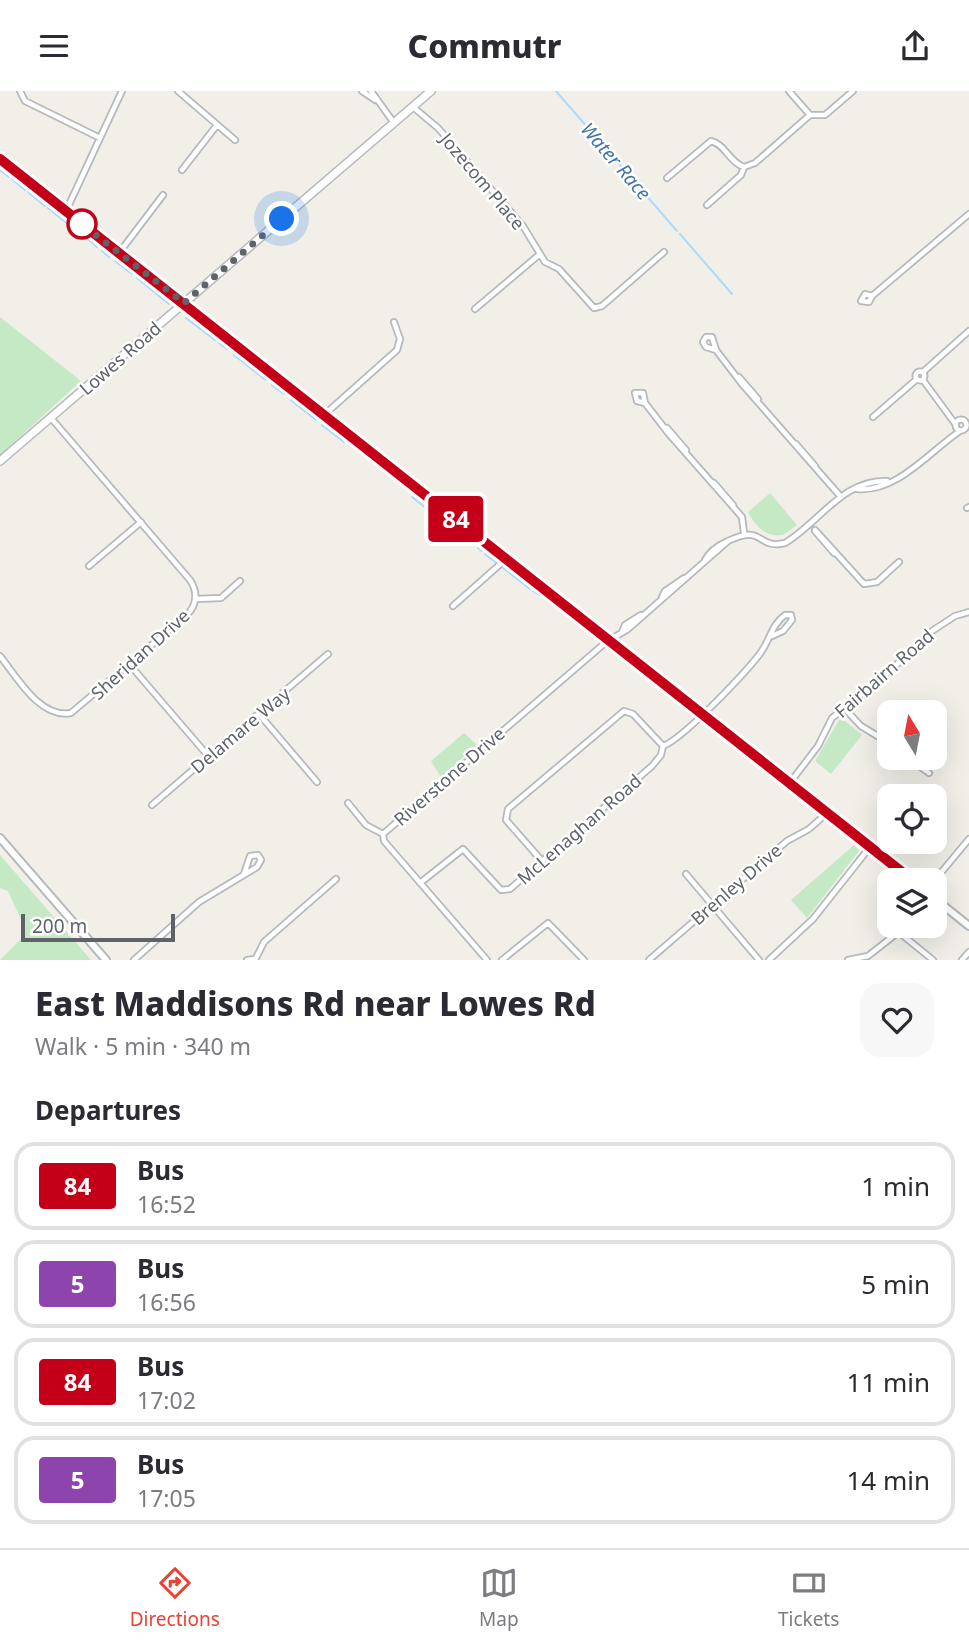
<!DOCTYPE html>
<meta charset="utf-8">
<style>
:root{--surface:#fff;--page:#f7f7f7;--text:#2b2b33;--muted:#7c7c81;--line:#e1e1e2;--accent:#ea4335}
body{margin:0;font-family:"Noto Sans",sans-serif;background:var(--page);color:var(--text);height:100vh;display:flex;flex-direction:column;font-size:26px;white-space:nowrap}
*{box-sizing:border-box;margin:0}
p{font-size:23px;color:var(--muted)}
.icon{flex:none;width:38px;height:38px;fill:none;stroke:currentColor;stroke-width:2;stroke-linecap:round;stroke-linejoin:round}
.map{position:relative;height:869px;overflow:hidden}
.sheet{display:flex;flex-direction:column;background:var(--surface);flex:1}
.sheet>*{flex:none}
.badge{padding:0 14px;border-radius:5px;font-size:24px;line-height:46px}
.needle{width:46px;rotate:350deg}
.buttons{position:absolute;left:877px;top:609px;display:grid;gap:14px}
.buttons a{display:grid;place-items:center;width:70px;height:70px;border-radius:14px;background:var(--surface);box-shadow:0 7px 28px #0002;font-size:35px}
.scale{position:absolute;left:21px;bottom:18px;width:154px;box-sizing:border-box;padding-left:7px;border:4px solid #5f6368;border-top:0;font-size:19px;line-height:24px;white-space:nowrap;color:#5f6368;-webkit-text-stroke:5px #fff;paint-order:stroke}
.you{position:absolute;width:35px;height:35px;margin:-18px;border:5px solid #fff;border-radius:50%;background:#1a73e8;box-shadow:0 0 0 10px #1a73e833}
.map>.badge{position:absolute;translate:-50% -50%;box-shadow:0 0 0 4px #fff}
h2{padding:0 35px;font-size:26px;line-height:63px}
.round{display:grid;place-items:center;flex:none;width:74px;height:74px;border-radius:21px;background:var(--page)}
.overview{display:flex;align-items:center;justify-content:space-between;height:119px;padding:0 35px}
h1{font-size:33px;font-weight:800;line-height:52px}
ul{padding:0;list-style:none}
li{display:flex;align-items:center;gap:21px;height:88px;margin:0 14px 10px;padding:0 21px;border:4px solid var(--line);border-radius:21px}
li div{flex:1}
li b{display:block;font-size:26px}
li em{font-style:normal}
li .badge{min-width:77px;font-weight:700;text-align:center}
header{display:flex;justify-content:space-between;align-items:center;height:91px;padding:0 35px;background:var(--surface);font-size:32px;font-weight:800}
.tab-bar{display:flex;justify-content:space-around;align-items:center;height:98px;border-top:2px solid var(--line);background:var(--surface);font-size:19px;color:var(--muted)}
.tab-bar a{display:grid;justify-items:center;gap:4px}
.tab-bar .selected{color:var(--accent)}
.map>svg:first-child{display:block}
.green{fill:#c5e8c5}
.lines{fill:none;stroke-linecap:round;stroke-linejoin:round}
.stream{stroke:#aadaff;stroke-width:2}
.minor-casing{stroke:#b5b8bc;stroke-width:8}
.tertiary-casing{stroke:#b5b8bc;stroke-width:10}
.secondary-casing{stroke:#b6babf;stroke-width:10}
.minor{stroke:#fff;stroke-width:4.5}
.tertiary{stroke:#fff;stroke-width:6}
.secondary{stroke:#fff;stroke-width:7}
.line-casing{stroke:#fff;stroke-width:16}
.line{stroke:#c40019;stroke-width:10}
.walk{stroke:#5f6368;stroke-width:7;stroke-dasharray:0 12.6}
.stop-dot{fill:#fff;stroke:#c40019;stroke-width:3.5}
.labels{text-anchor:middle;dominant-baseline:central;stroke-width:5;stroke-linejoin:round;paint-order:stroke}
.street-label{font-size:18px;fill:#5f6368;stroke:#fff}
.water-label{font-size:19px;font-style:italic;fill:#4174aa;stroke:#fff}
</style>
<header><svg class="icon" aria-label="menu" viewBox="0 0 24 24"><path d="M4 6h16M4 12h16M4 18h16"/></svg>Commutr<svg class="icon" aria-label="share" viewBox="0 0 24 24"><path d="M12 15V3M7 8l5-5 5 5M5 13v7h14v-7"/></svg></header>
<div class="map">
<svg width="969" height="869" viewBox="0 0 969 869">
<rect width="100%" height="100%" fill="#f1efe8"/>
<!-- green -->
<path class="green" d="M 0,226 L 81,290 L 0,364 Z
M 770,402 L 797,434 L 783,444 C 765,447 755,434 748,421 Z
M 839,629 L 845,630 L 862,644 L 831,683 L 815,670 Z
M 464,642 L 477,654 L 441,686 L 431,670 Z
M 854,754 L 859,760 L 807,827 L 791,809 Z
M 0,764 L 85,862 L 91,869 L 0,869 L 22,847 L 24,835 L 8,800 L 0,797 Z"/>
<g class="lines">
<!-- stream -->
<path class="stream" d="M 556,0 L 677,140
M 0,79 L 9,86
M 12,88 L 25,99
M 28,101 L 45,115
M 48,117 L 72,136
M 76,139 L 86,147
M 680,143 L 732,203
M 89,149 L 97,156
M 102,160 L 109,166
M 115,170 L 132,183
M 137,187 L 169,213
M 186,227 L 215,249
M 219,252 L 227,258
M 234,264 L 266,289
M 272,294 L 284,303
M 291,309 L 316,329
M 322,334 L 344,351
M 412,406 L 441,429
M 445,431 L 473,453
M 478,457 L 482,460
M 485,463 L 498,473
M 502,476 L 530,498
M 533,500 L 543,506
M 612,560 L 621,567
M 627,572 L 634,577
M 637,580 L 644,585
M 648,588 L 654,593
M 672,607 L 679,613
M 683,616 L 692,623"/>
<!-- minor casing -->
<g class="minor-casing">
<path id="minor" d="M 20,0 L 25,10 L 100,47
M 178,0 L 235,49
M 362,0 L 375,9
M 371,0 L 394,32
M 789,0 L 810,24
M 413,16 L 438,37 L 523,135 L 545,171 L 559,178 L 594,217 L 602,215 L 664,161
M 810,24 L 825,24 L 853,0
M 182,79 L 217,34
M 667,87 L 711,50 C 725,53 730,72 744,76
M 707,114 L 741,84 L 744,76 L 755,72 L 810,24
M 66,120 L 122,0
M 119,162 L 163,104
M 872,205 L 865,203 L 861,210 L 869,211 L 872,205 L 969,123
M 475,218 L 540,163
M 716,259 L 706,256 L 703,251 L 706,246 L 712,246 L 716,259 L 742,293 L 841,406
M915.5 285a4.5 4.5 0 1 1 9 0a4.5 4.5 0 1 1-9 0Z
M 923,281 L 969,240
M 739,286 L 758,308
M 923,289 L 956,334
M 645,312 L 637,310 L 635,302 L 643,302 L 645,312 L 669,343 L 742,426 L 744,442
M 324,324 L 397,259 L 400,248 L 394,231
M 873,326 L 917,288
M955.5 334a5.5 5.5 0 1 1 11 0a5.5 5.5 0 1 1-11 0Z
M 667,337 L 686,359
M 796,353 L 815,375
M 714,392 L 733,414
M 857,398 C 897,402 930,360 960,340
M 967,417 L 969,416
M 815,439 L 864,493 L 877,491 L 899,471
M 815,440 L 834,462
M 705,469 C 710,460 717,455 726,451 C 765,431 755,459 785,452 C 819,432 843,388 887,390
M 89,475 L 141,431
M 662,506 L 665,500 L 684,487
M 195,508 L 221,507 L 240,490
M 453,515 L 506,468
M 622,541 L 625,534 L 641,524
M 0,565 C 17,586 40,628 71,622 L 187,524 C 197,514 198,501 190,489 L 51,327
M 130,574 L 209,666
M 844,617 L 861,635 L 889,652
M 259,623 L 317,691
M 908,667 L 929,682
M 789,693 L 818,655 L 832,627 L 893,577 L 932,540 L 955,525 L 969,521
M 348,712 L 366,734 L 383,743
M 152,714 L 328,563
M 542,770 L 506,729 L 508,718 L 624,620 L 633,623 L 663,655
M 686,783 L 759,869
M 934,790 L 969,748
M 420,792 L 463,758 L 501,799 L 510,798 L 652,675 L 661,664 L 663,655 C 683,648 744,583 759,564 C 770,550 771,534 785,524 L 791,524 L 792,529 L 783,540 L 772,545
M 256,867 L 264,851 L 336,788
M 134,869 L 199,811 L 257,776 L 261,769 L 258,764 L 250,765 L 244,783
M 247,869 L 255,868
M 487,869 L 384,750 L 383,743 L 605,552 L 628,538 L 728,450
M 502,869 L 548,832 L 584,869
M 649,869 L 787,750 L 809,738 L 827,722
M 769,869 L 813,828 L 870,756
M 848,869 L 868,865 L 896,843 L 901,843 L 933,869
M 962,869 L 969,861"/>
</g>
<!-- tertiary casing -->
<g class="tertiary-casing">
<path id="tertiary" d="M 0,68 L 912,789
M 0,747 L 106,869
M 934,807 L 969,835"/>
</g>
<!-- secondary casing -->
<g class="secondary-casing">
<path id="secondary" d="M 0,370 L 431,0"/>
</g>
<!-- minor -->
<use href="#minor" class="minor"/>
<!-- tertiary -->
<use href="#tertiary" class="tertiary"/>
<!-- secondary -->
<use href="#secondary" class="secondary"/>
</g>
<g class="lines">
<!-- line casing -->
<g class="line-casing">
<path id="line" d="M 0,68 L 912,789"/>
</g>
<!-- line -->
<use href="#line" class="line"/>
<!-- walk -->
<path class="walk" d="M 82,133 L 79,131 L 184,212 L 282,128"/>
</g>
<!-- markers -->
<circle class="stop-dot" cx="82" cy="133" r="14"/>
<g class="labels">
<!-- street labels -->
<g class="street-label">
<text transform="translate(483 90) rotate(50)">Jozecom Place</text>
<text transform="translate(120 267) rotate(-41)">Lowes Road</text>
<text transform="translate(140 563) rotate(-42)">Sheridan Drive</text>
<text transform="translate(884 582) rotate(-41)">Fairbairn Road</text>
<text transform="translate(240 639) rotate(-40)">Delamare Way</text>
<text transform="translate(449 685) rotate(-41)">Riverstone Drive</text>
<text transform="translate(579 738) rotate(-41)">McLenaghan Road</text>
<text transform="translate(736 793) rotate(-41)">Brenley Drive</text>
</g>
<!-- water labels -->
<g class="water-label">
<text transform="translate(616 70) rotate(49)">Water Race</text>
</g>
</g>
</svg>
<div class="buttons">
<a><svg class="needle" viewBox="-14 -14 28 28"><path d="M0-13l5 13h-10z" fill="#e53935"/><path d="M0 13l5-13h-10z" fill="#7c7c81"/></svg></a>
<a><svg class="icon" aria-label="locate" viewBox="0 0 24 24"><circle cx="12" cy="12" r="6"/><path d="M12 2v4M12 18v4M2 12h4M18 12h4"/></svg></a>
<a><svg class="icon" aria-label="layers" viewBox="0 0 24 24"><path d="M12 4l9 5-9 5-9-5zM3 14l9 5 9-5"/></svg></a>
</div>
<div class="scale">200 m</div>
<div class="you" style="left:282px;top:128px"></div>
<b class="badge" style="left:456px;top:428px;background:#c40019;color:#fff">84</b>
</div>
<section class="sheet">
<div class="overview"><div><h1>East Maddisons Rd near Lowes Rd</h1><p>Walk · 5 min · 340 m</p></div><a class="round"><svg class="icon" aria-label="heart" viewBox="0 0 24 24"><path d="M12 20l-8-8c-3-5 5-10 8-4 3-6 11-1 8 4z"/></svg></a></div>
<h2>Departures</h2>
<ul>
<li><span class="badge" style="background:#c40019;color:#fff">84</span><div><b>Bus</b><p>16:52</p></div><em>1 min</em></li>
<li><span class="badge" style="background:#8e44ad;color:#fff">5</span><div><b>Bus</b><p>16:56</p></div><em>5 min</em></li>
<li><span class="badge" style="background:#c40019;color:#fff">84</span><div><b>Bus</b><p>17:02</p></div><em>11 min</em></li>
<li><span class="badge" style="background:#8e44ad;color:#fff">5</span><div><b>Bus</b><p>17:05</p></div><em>14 min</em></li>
</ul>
</section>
<nav class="tab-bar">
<a class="selected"><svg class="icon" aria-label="directions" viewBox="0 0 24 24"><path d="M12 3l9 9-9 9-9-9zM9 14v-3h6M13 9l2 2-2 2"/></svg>Directions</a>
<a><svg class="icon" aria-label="map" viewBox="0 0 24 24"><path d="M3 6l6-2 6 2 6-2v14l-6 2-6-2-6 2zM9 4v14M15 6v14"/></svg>Map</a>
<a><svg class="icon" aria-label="tickets" viewBox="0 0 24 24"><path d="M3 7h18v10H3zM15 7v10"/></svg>Tickets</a>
</nav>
